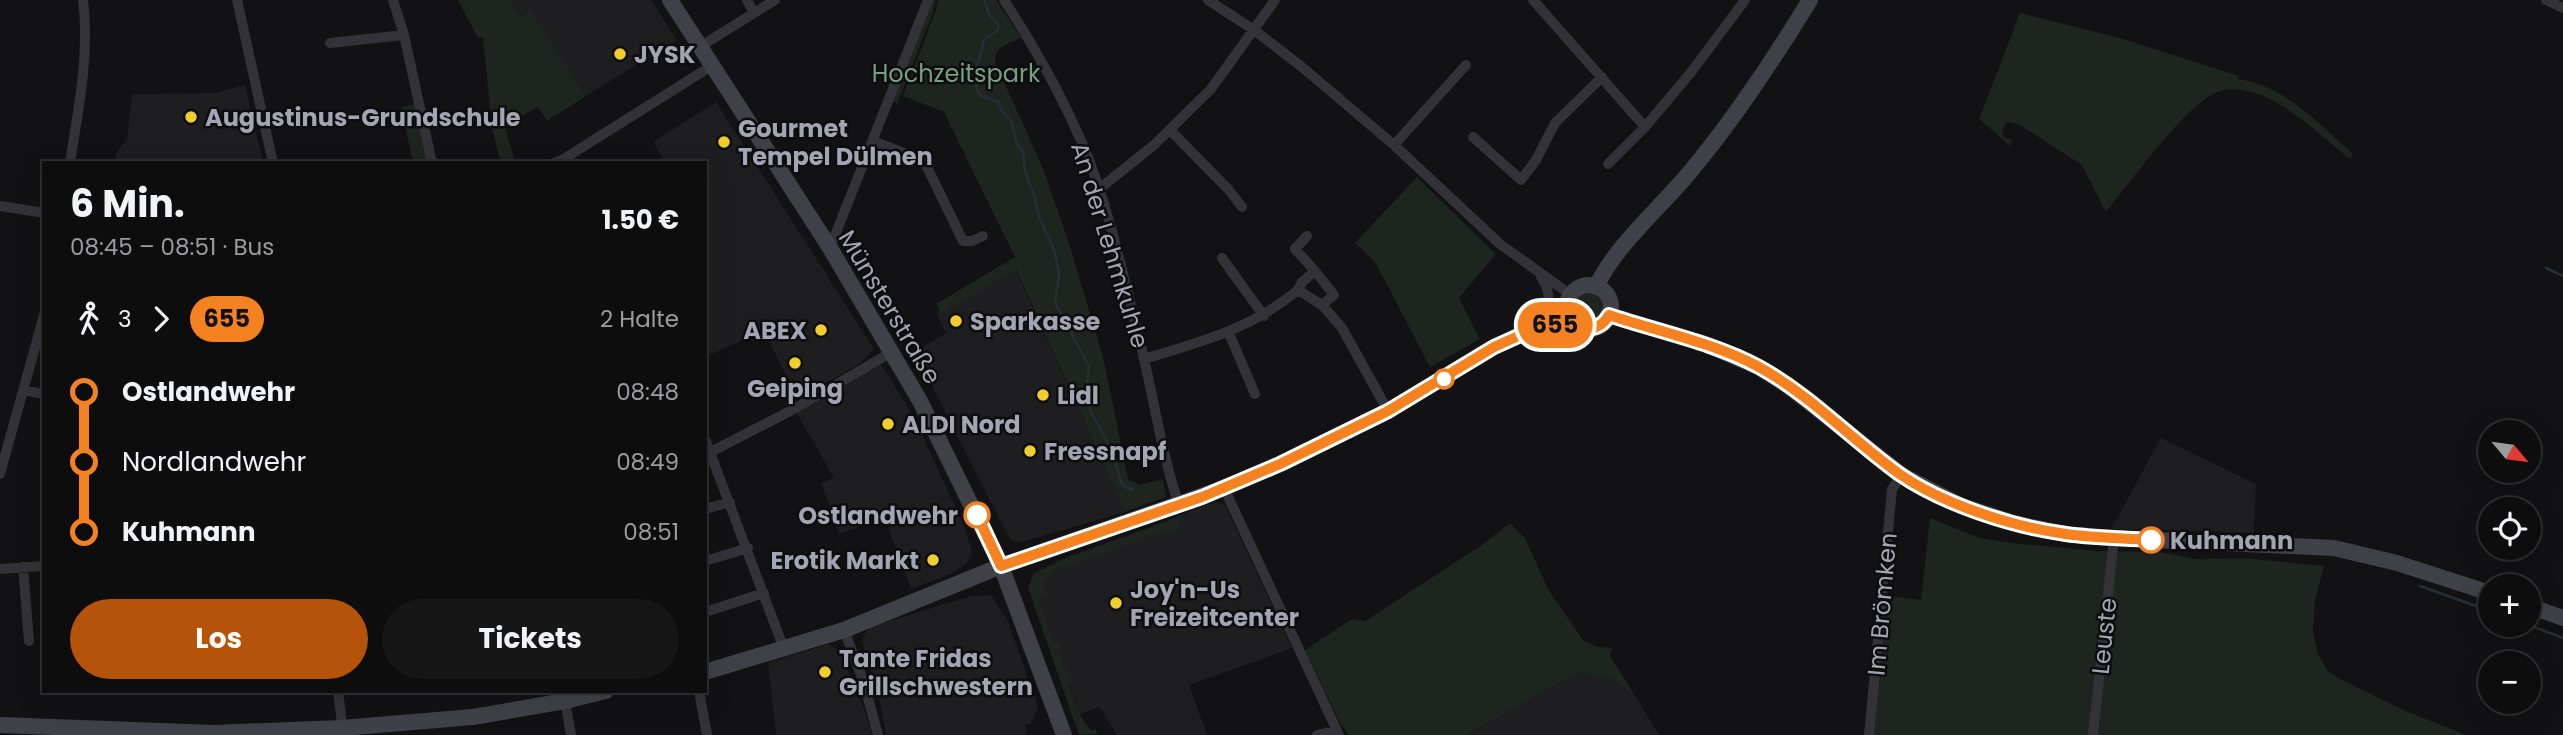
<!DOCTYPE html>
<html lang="de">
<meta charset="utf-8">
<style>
:root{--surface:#0e0d0e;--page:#171617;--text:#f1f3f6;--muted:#9b9c9e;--line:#2e2d2e;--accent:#b45309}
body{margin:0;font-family:Poppins,sans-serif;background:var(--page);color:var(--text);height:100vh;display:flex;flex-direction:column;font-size:26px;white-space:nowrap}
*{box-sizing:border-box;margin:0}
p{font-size:23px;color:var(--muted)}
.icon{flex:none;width:38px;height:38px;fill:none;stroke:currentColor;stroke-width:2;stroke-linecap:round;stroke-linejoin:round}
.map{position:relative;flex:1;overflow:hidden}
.drawer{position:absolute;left:42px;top:161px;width:665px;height:532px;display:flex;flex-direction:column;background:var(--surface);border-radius:0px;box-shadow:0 7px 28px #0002,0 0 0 2px var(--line)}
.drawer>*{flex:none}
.badge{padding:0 14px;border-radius:23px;font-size:24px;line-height:46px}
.needle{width:46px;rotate:119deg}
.controls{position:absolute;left:2478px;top:420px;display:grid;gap:14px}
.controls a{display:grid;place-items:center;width:63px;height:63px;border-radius:50%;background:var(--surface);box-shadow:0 7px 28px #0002,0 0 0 2px var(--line);font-size:35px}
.map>.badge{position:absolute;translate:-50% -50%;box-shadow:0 0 0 4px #fff}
.legs{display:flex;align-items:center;gap:10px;height:77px;padding:0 28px;font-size:23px}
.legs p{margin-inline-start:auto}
.head{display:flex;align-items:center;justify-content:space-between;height:119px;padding:0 28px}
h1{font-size:38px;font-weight:700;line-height:52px}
.action{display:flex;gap:14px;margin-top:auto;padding:14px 28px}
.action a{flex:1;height:80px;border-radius:42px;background:var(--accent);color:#fff;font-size:28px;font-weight:700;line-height:80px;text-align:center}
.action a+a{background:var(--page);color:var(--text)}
ul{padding:0 28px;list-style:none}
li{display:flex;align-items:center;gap:24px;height:70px;font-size:26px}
li i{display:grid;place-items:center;width:10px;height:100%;margin:0 9px;background:currentColor}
li i::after{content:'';width:18px;height:18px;margin:-9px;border:5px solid;border-radius:50%;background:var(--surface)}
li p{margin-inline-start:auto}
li:first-child i{background:linear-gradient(#0000 50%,currentColor 0)}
li:last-child i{background:linear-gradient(currentColor 50%,#0000 0)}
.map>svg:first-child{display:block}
.built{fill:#1e1d20}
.green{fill:#1e251f}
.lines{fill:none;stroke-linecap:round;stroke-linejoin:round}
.stream{stroke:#282e36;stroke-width:2.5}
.street{stroke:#323238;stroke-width:10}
.secondary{stroke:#404148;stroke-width:16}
.line-1-casing{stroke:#fff;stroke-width:16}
.line-1{stroke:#f58220;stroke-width:10}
.poi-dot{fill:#f1ce2b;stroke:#0d0c0e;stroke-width:2.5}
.stop-1-dot{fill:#fff;stroke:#f58220;stroke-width:3.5}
.labels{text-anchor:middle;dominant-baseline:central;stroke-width:5;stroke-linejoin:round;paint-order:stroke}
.poi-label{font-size:24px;font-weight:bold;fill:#a3a5b3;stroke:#0d0c0e;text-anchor:start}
.park-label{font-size:24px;fill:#799f82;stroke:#0d0c0e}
.street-label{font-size:24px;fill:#a3a5b3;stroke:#0d0c0e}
.stop-label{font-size:24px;font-weight:bold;fill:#a3a5b3;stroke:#0d0c0e;text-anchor:end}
</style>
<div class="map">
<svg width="2563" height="735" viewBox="0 0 2563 735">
<rect width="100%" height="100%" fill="#121113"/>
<!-- built -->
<path class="built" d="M 510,0 L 651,0 L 677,40 L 586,96 L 531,11 L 521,16 Z
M 245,85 L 263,163 L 116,163 L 116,153 L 127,139 L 132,94 L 214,93 Z
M 716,102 L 874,349 L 859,364 L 798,399 L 764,331 L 705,357 L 705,163 L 666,163 L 653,142 Z
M 1013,264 L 1125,512 L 1022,542 L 1012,540 L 1007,534 L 915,352 L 946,333 L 936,313 Z
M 880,363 L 905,402 L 923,437 L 965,528 L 972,552 L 966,564 L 953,573 L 911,589 L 885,518 L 839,534 L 821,483 L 834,478 L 796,412 Z
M 2161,438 L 2256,484 L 2254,533 L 2111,529 Z
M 1213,502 L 1225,505 L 1292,648 L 1189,685 L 1207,735 L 1117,735 L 1099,707 L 1079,714 L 1033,584 L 1044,570 Z
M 991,595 L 1008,621 L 1038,707 L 1031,724 L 1025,725 L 1027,735 L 886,735 L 880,702 L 862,641 L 865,633 L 870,627 L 971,596 Z
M 828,644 L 839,650 L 864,709 L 872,735 L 776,735 L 768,663 Z
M 1578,672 L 1612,679 L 1636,697 L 1659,735 L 1467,735 Z"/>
<!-- green -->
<path class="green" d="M 458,0 L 510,0 L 521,16 L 531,10 L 586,96 L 547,121 L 538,107 L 505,126 L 515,163 L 501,163 L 492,128 L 483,37 L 478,38 Z
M 932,0 L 936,0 L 932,15 L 897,104 L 893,102 Z
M 938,0 L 996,0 L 1021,38 C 1008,44 995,46 995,62 L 1042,166 L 1069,243 L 1104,361 L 1128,479 L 1140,485 L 1163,479 L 1166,497 L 1125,512 L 1016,269 L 942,314 L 936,304 L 1015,257 L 944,112 L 903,96 L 936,10 Z
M 2020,13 L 2120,38 L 2239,76 L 2237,79 C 2284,84 2320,125 2353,154 L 2350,159 C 2325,139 2301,116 2272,100 C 2257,92 2232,85 2215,93 C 2184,107 2130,183 2106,212 L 2082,165 L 2018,124 L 2006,122 L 2002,133 L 2004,137 L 2012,140 L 2010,146 L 1979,119 Z
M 415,104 L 427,163 L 413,163 L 401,107 Z
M 1417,177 L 1496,254 L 1459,298 L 1480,339 L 1430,367 L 1375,262 L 1355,243 Z
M1573 307a16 16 0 1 1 32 0a16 16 0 1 1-32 0Z
M 1176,518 L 1180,530 L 1150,536 L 1052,572 L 1044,583 L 1045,594 L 1038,597 L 1054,644 L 1059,643 L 1064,665 L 1073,681 L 1068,684 C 1074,700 1079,718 1092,731 L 1095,729 L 1098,734 L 1079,735 L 1028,588 L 1033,574 L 1065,558 Z
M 1930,518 L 1979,538 L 2020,544 L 2099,551 L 2159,552 L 2196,559 L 2244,558 L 2324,566 L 2315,600 L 2313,632 L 2317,652 L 2327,670 L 2338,678 L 2406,711 L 2466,735 L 1873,735 L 1887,595 L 1921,600 Z
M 1510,523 L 1525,538 L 1548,589 L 1583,640 L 1598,647 L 1612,648 L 1610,656 L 1636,697 L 1612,679 L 1578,672 L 1467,735 L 1349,735 L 1341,725 L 1305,650 L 1352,619 L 1365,621 L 1482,545 Z"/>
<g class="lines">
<!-- stream -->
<path class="stream" d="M 984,0 L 990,16 L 998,24 L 998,30 L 984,40 L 976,71 L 976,87 L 981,96 L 999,102 L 1001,110 L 1011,121 L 1017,144 L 1023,152 L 1025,172 L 1034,194 L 1039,217 L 1055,252 L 1059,274 L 1055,303 L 1089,366 L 1086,393 L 1091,412 L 1111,449 L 1121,482 L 1127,488 L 1133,490
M 2546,268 L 2563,276
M 2420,586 L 2490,611
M 2529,625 L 2563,638"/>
<!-- street -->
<path class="street" d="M 237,0 L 273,163
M 393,0 L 404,35 L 432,163
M 747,0 L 754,13
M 1004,0 C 1034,46 1061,94 1083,145 C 1108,205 1122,271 1138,334 C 1153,391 1160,449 1179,505
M 1208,0 L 1254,30 L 1302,67 L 1394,145 L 1500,244 L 1571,295
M 1533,0 L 1645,127 L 1608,164
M 2546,0 L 2563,8
M 330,43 L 404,35
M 701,46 L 775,0
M 1645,127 L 1692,71 L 1745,0
M 1170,130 L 1228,189 L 1242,207
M 1473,137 L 1521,180 L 1536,160 L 1555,123 L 1602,77
M 873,141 L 919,159 L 927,167 L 963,241 L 972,241 L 983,236
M 1394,145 L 1466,65
M 70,163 C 78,110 90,54 83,0
M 554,163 L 562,160 L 713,65
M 1099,189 L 1154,145 L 1211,89 L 1275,0
M 0,206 L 44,213
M 1307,236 L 1295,249 L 1315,271
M 830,248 L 928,0
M 1222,258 L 1264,316
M 1298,290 L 1302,282 L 1315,271 L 1334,295 L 1322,305
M 1539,330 C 1548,311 1554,295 1541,277
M 1228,331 L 1255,394
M 1144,359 C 1201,342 1251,329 1298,290 L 1322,305 L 1342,328 L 1388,411
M 23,390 L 44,394
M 705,439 L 784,649
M 705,455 L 792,410 L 892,352
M 0,474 L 44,315
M 1224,488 L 1339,735
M 705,509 L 730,502
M 705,561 L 748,548
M 23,567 L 29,641
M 0,569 L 44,566
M 705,612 L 764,593
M 844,630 L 863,680 L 878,735
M 338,691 L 343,732
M 699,691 L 707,735
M 565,701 L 571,735
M 1317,735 L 1337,731
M 1869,735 L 1892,489 L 1902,475
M 2093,735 L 2114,538"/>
<!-- secondary -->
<path class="secondary" d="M 670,0 L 830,248 L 920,401 L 1001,566 L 1064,735
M1567 307a22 22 0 1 1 44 0a22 22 0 1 1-44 0Z
M 1596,287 C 1616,244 1664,205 1694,167 C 1737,115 1775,57 1810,0
M 1609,315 L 1705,344 L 1760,368 L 1788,386 L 1902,475 L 1962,506 L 2014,523 L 2065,534 L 2114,538 L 2334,548 L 2397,563 L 2490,593
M 2529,606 L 2563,618
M 705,672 L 844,630 L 1001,566 L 1224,488 L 1280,464 L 1388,411 L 1494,347 L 1525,333 L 1549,328 L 1570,318
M 0,725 L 214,733 L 342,728 L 473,717 L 565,701 L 606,691"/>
</g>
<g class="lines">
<!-- line-1 casing -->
<g class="line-1-casing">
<path id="line-1" d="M 977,515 L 1001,566 L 1202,497 L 1280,464 L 1388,411 L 1494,347 L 1525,333 L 1549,328 L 1570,318 C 1582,333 1600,331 1609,315 C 1659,332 1712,342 1759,367 C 1810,395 1851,439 1898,473 C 1942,504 2013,527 2066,534 C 2094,538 2123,538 2151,540"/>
</g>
<!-- line-1 -->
<use href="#line-1" class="line-1"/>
</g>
<!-- markers -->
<g class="poi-dot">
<circle cx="620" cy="54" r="7"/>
<circle cx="191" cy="117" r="7"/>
<circle cx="724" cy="142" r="7"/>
<circle cx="956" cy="321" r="7"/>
<circle cx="821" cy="330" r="7"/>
<circle cx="795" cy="363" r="7"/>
<circle cx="1043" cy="395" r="7"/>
<circle cx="888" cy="424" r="7"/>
<circle cx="1030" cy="451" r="7"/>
<circle cx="933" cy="560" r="7"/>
<circle cx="1116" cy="603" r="7"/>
<circle cx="825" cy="672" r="7"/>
</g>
<g class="stop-1-dot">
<circle cx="1444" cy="379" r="9"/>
<circle cx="977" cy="515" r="12"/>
<circle cx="2151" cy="540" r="12"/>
</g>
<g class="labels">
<!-- poi labels -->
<g class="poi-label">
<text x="634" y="54">JYSK</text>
<text x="205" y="117">Augustinus-Grundschule</text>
<text x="738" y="128">Gourmet<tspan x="738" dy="28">Tempel Dülmen</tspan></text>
<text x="970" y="321">Sparkasse</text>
<text x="807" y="330" text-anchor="end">ABEX</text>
<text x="795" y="388" text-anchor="middle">Geiping</text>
<text x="1057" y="395">Lidl</text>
<text x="902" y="424">ALDI Nord</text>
<text x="1044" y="451">Fressnapf</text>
<text x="919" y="560" text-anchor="end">Erotik Markt</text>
<text x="1130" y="589">Joy'n-Us<tspan x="1130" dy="28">Freizeitcenter</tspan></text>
<text x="839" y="658">Tante Fridas<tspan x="839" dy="28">Grillschwestern</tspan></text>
</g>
<!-- park labels -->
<g class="park-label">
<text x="956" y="73">Hochzeitspark</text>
</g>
<!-- street labels -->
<g class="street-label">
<text transform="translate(1110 245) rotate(73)">An der Lehmkuhle</text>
<text transform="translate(890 307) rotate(59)">Münsterstraße</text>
<text transform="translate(1882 604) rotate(-85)">Im Brömken</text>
<text transform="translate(2104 636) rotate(-84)">Leuste</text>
</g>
<!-- stop labels -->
<g class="stop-label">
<text x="958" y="515">Ostlandwehr</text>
<text x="2170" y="540" text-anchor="start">Kuhmann</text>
</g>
</g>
</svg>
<div class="controls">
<a><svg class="needle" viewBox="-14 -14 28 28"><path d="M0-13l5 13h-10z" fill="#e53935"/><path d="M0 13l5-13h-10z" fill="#9b9c9e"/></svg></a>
<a><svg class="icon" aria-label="locate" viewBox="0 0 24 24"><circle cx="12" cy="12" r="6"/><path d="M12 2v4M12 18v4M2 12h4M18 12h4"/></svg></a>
<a>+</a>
<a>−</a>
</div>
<b class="badge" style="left:1555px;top:325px;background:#f58220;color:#111">655</b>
<section class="drawer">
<div class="head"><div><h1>6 Min.</h1><p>08:45 – 08:51 · Bus</p></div><b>1.50 €</b></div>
<div class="legs"><svg class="icon" aria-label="walk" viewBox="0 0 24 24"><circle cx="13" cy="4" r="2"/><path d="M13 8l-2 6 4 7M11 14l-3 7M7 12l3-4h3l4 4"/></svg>3<svg class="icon" aria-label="forward" viewBox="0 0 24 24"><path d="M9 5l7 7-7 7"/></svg><b class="badge" style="background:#f58220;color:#111">655</b><p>2 Halte</p></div>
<ul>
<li><i style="color:#f58220"></i><b>Ostlandwehr</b><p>08:48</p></li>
<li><i style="color:#f58220"></i><span>Nordlandwehr</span><p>08:49</p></li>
<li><i style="color:#f58220"></i><b>Kuhmann</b><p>08:51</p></li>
</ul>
<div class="action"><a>Los</a><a>Tickets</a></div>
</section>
</div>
